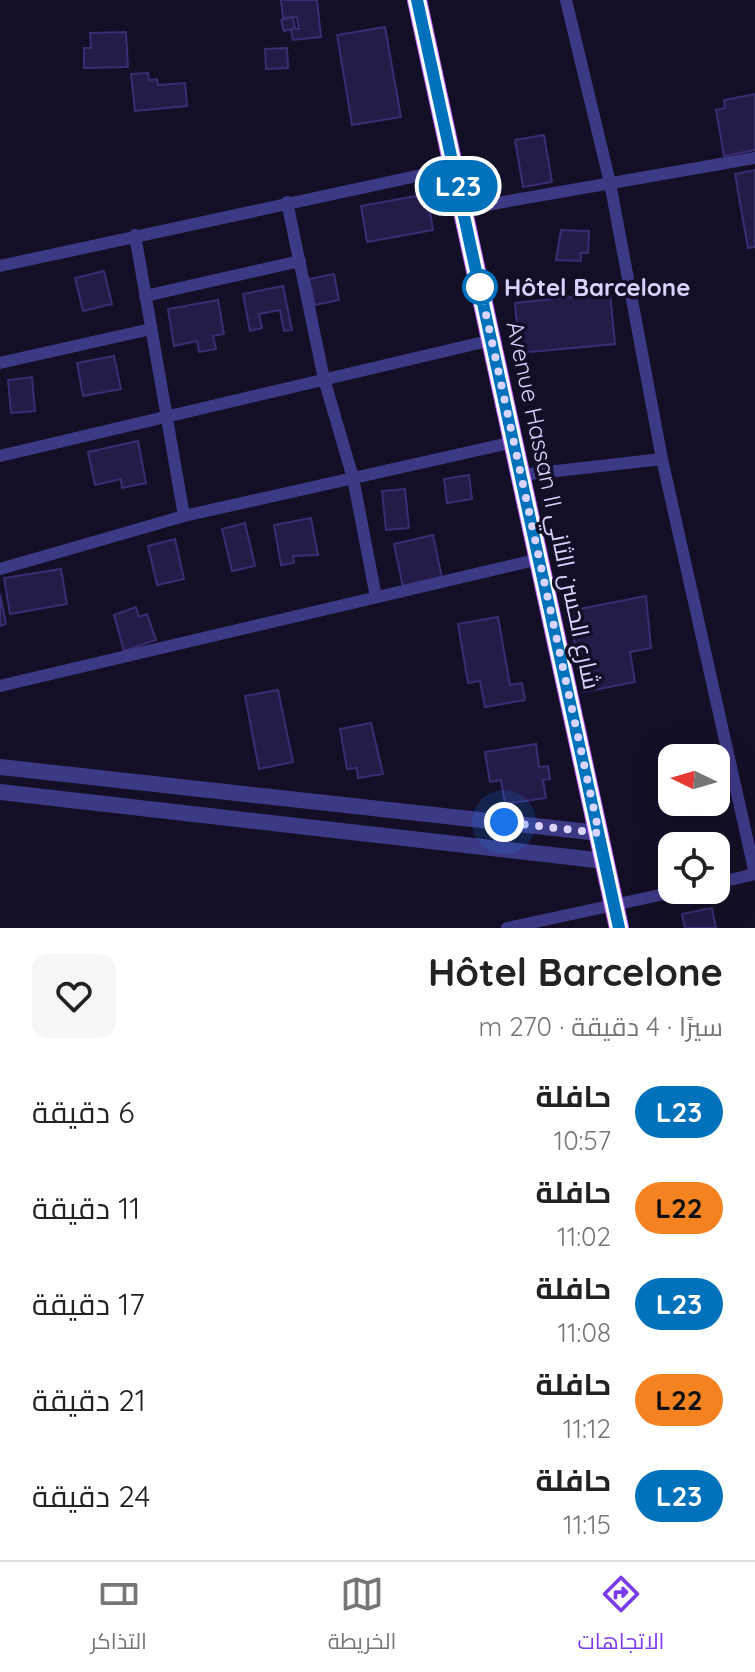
<!DOCTYPE html>
<html lang="ar">
<meta charset="utf-8">
<style>
:root{--surface:#fff;--page:#f6f6f6;--text:#222;--muted:#767676;--line:#e0e0e0;--accent:#7c3aed}
body{margin:0;font-family:Quicksand,Cairo,sans-serif;background:var(--page);color:var(--text);direction:rtl;height:100vh;display:flex;flex-direction:column;font-size:30px;white-space:nowrap}
*{box-sizing:border-box;margin:0}
p{font-size:26px;color:var(--muted)}
.icon{flex:none;width:44px;height:44px;fill:none;stroke:currentColor;stroke-width:2;stroke-linecap:round;stroke-linejoin:round}
.map{position:relative;height:928px;overflow:hidden;direction:ltr}
.side{display:flex;flex-direction:column;background:var(--surface);flex:1}
.side>*{flex:none}
.badge{padding:0 16px;border-radius:26px;font-size:28px;line-height:52px}
.needle{width:52px;rotate:275deg}
.buttons{position:absolute;left:658px;top:744px;display:grid;gap:16px}
.buttons a{display:grid;place-items:center;width:72px;height:72px;border-radius:16px;background:var(--surface);box-shadow:0 8px 32px #0002;font-size:40px}
.you{position:absolute;width:40px;height:40px;margin:-20px;border:6px solid #fff;border-radius:50%;background:#1a73e8;box-shadow:0 0 0 12px #1a73e833}
.map>.badge{position:absolute;translate:-50% -50%;box-shadow:0 0 0 4px #fff}
.round{display:grid;place-items:center;flex:none;width:84px;height:84px;border-radius:16px;background:var(--page)}
.headline{display:flex;align-items:center;justify-content:space-between;height:136px;padding:0 32px}
h1{font-size:38px;font-weight:700;line-height:60px}
ul{padding:0;list-style:none}
li{display:flex;align-items:center;gap:24px;height:96px;padding:0 32px}
li div{flex:1}
li b{display:block;font-size:30px}
li em{font-style:normal}
li .badge{min-width:88px;font-weight:700;text-align:center}
.menu{display:flex;justify-content:space-around;align-items:center;height:112px;border-top:2px solid var(--line);background:var(--surface);font-size:22px;color:var(--muted)}
.menu a{display:grid;justify-items:center;gap:4px}
.menu .selected{color:var(--accent)}
.map>svg:first-child{display:block}
.building{fill:#241b47;stroke:#3b2d73;stroke-width:2}
.lines{fill:none;stroke-linecap:round;stroke-linejoin:round}
.minor{stroke:#3d3a85;stroke-width:12}
.tertiary{stroke:#3d3a85;stroke-width:16}
.primary{stroke:#c25bff;stroke-width:20}
.line-casing{stroke:#fff;stroke-width:18}
.line{stroke:#0072bc;stroke-width:12}
.walk{stroke:#d9d4ff;stroke-width:8;stroke-dasharray:0 14.4}
.stop-dot{fill:#fff;stroke:#0072bc;stroke-width:4}
.labels{text-anchor:middle;dominant-baseline:central;stroke-width:7;stroke-linejoin:round;paint-order:stroke}
.stop-label{font-size:24px;font-weight:bold;fill:#d9d4ff;stroke:#130f26;text-anchor:start}
.street-label{font-size:24px;fill:#d9d4ff;stroke:#130f26}
</style>
<div class="map">
<svg width="755" height="928" viewBox="0 0 755 928">
<rect width="100%" height="100%" fill="#130f26"/>
<!-- building -->
<path class="building" d="M 281,0 L 317,0 L 321,37 L 293,40 L 291,29 L 299,29 L 297,17 L 283,18 Z
M 293,17 L 295,28 L 284,31 L 281,20 Z
M 385,27 L 401,117 L 352,125 L 337,35 Z
M 126,32 L 128,67 L 84,68 L 84,48 L 91,48 L 90,33 Z
M 287,48 L 288,68 L 266,69 L 265,49 Z
M 148,73 L 149,80 L 157,79 L 158,85 L 185,83 L 187,106 L 135,111 L 131,74 Z
M 755,94 L 755,150 L 724,156 L 716,110 L 725,108 L 724,100 Z
M 544,135 L 552,182 L 523,187 L 515,140 Z
M 755,170 L 755,247 L 748,248 L 735,174 Z
M 427,194 L 433,230 L 367,242 L 361,206 Z
M 561,230 L 589,231 L 588,253 L 581,253 L 581,261 L 556,260 Z
M 104,271 L 112,304 L 83,311 L 75,278 Z
M 334,274 L 339,300 L 315,305 L 309,279 Z
M 283,286 L 292,330 L 284,331 L 280,310 L 259,314 L 262,328 L 250,331 L 243,294 Z
M 610,293 L 615,344 L 520,353 L 515,303 Z
M 218,300 L 224,334 L 213,336 L 216,349 L 199,352 L 197,341 L 174,346 L 168,309 Z
M 114,356 L 121,389 L 83,396 L 77,363 Z
M 32,377 L 35,411 L 11,413 L 8,380 Z
M 138,441 L 146,483 L 122,488 L 121,479 L 95,485 L 88,452 Z
M 469,475 L 472,499 L 447,503 L 444,479 Z
M 405,489 L 409,528 L 386,530 L 382,491 Z
M 311,518 L 318,555 L 293,556 L 294,563 L 281,565 L 274,525 Z
M 245,523 L 255,566 L 232,571 L 222,529 Z
M 433,535 L 442,578 L 403,587 L 394,544 Z
M 175,539 L 184,579 L 157,585 L 148,546 Z
M 61,569 L 67,604 L 10,614 L 4,578 Z
M 0,594 L 6,624 L 0,626 Z
M 646,596 L 651,648 L 630,652 L 635,682 L 583,692 L 569,611 Z
M 136,607 L 139,617 L 147,614 L 156,640 L 124,651 L 114,615 Z
M 498,617 L 510,685 L 522,683 L 525,700 L 485,707 L 480,681 L 468,683 L 458,624 Z
M 278,690 L 293,762 L 259,769 L 245,696 Z
M 371,723 L 383,774 L 358,778 L 357,768 L 347,769 L 340,729 Z
M 536,744 L 539,767 L 548,766 L 550,779 L 543,780 L 546,798 L 505,804 L 501,780 L 490,782 L 485,752 Z
M 712,908 L 716,928 L 685,928 L 682,914 Z"/>
<g class="lines">
<!-- minor -->
<path class="minor" d="M 566,0 L 610,183 L 662,459 L 755,874
M 287,202 L 324,379 L 353,478 L 376,597
M 463,209 L 755,158
M 135,235 L 184,516
M 0,266 L 454,168
M 145,296 L 300,261
M 0,363 L 151,329
M 0,456 L 492,340
M 521,475 L 662,459
M 0,569 L 184,516 L 514,442
M 0,686 L 539,559
M 716,883 L 755,874
M 507,928 L 683,890"/>
<!-- tertiary -->
<path class="tertiary" d="M 0,767 L 599,833
M 0,792 L 605,861"/>
<!-- primary -->
<path class="primary" d="M 417,0 L 619,928"/>
</g>
<g class="lines">
<!-- line casing -->
<g class="line-casing">
<path id="line" d="M 417,0 L 619,928"/>
</g>
<!-- line -->
<use href="#line" class="line"/>
<!-- walk -->
<path class="walk" d="M 480,287 L 599,833 L 504,822"/>
</g>
<!-- markers -->
<circle class="stop-dot" cx="480" cy="287" r="16"/>
<g class="labels">
<!-- stop labels -->
<g class="stop-label">
<text x="504" y="287">Hôtel Barcelone</text>
</g>
<!-- street labels -->
<g class="street-label">
<text transform="translate(554 505) rotate(78)">Avenue Hassan II شارع الحسن الثاني</text>
</g>
</g>
</svg>
<div class="buttons">
<a><svg class="needle" viewBox="-14 -14 28 28"><path d="M0-13l5 13h-10z" fill="#e53935"/><path d="M0 13l5-13h-10z" fill="#767676"/></svg></a>
<a><svg class="icon" aria-label="locate" viewBox="0 0 24 24"><circle cx="12" cy="12" r="6"/><path d="M12 2v4M12 18v4M2 12h4M18 12h4"/></svg></a>
</div>
<div class="you" style="left:504px;top:822px"></div>
<b class="badge" style="left:458px;top:186px;background:#0072bc;color:#fff">L23</b>
</div>
<section class="side">
<div class="headline"><div><h1>Hôtel Barcelone</h1><p>سيرًا · 4 دقيقة · 270 m</p></div><a class="round"><svg class="icon" aria-label="heart" viewBox="0 0 24 24"><path d="M12 20l-8-8c-3-5 5-10 8-4 3-6 11-1 8 4z"/></svg></a></div>
<ul>
<li><span class="badge" style="background:#0072bc;color:#fff">L23</span><div><b>حافلة</b><p>10:57</p></div><em>6 دقيقة</em></li>
<li><span class="badge" style="background:#f58220;color:#111">L22</span><div><b>حافلة</b><p>11:02</p></div><em>11 دقيقة</em></li>
<li><span class="badge" style="background:#0072bc;color:#fff">L23</span><div><b>حافلة</b><p>11:08</p></div><em>17 دقيقة</em></li>
<li><span class="badge" style="background:#f58220;color:#111">L22</span><div><b>حافلة</b><p>11:12</p></div><em>21 دقيقة</em></li>
<li><span class="badge" style="background:#0072bc;color:#fff">L23</span><div><b>حافلة</b><p>11:15</p></div><em>24 دقيقة</em></li>
</ul>
</section>
<nav class="menu">
<a class="selected"><svg class="icon" aria-label="directions" viewBox="0 0 24 24"><path d="M12 3l9 9-9 9-9-9zM9 14v-3h6M13 9l2 2-2 2"/></svg>الاتجاهات</a>
<a><svg class="icon" aria-label="map" viewBox="0 0 24 24"><path d="M3 6l6-2 6 2 6-2v14l-6 2-6-2-6 2zM9 4v14M15 6v14"/></svg>الخريطة</a>
<a><svg class="icon" aria-label="tickets" viewBox="0 0 24 24"><path d="M3 7h18v10H3zM15 7v10"/></svg>التذاكر</a>
</nav>
